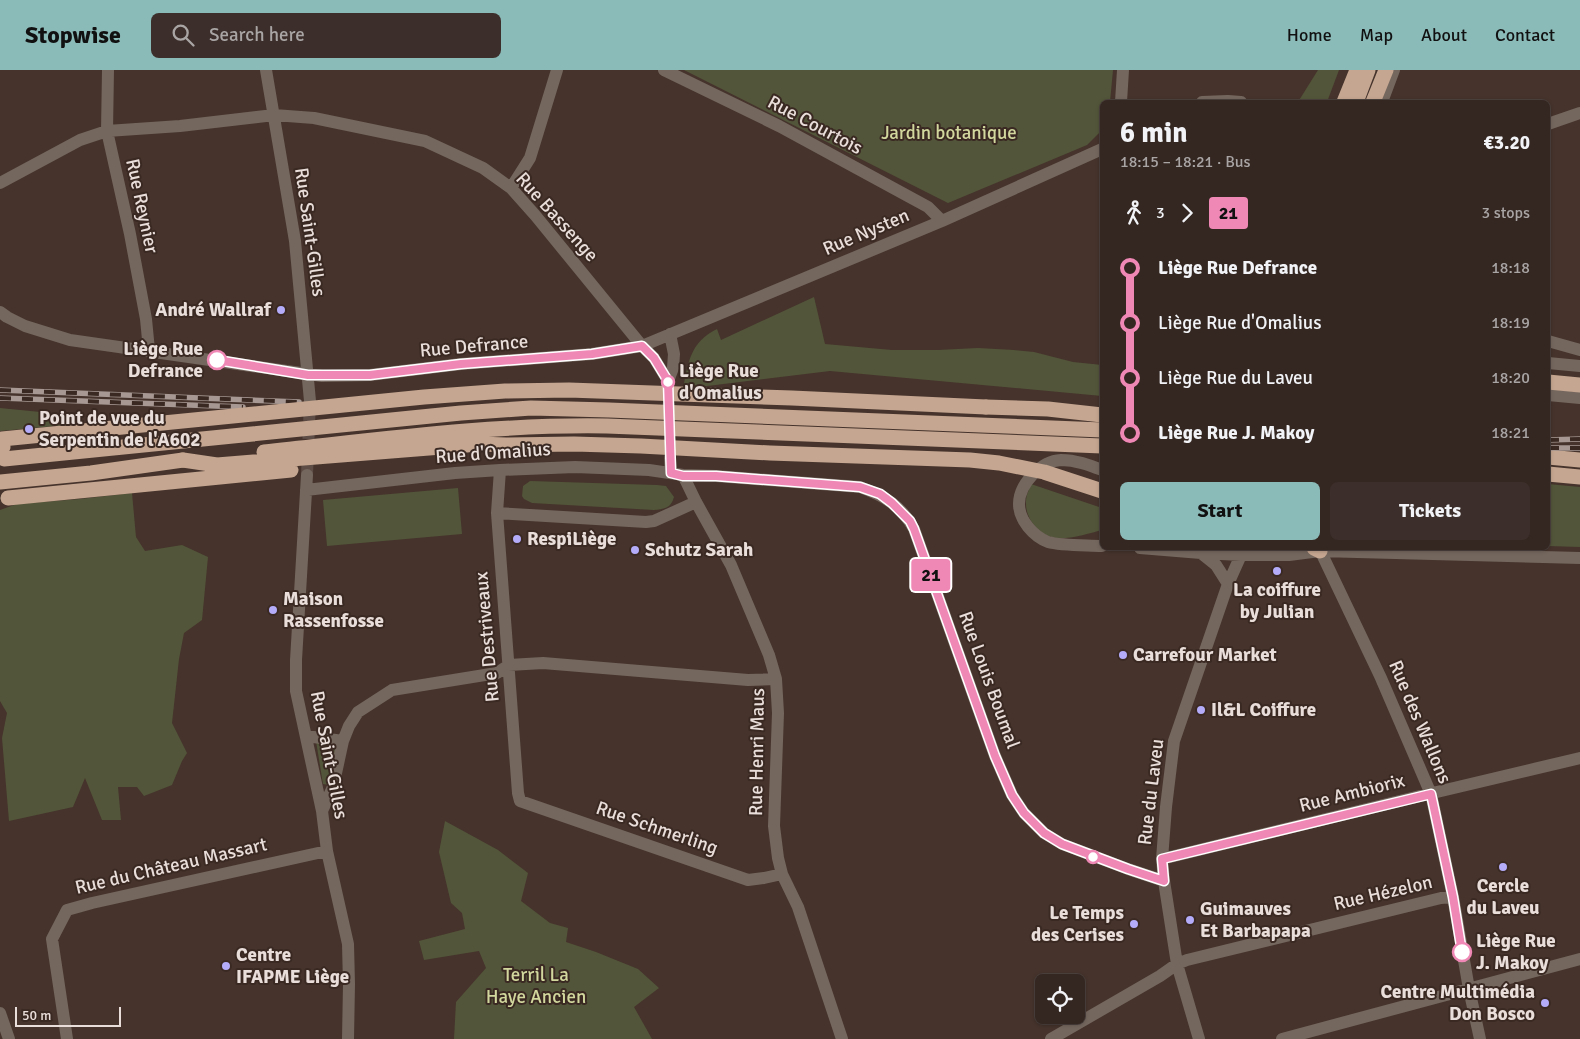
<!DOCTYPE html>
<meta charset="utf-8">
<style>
:root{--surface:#342621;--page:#3c2e2a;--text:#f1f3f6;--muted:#a9a5a5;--line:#4e433f;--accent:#8bbbb9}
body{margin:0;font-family:Signika,sans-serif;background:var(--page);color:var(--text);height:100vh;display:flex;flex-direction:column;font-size:19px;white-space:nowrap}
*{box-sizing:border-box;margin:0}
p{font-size:16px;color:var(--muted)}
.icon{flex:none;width:28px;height:28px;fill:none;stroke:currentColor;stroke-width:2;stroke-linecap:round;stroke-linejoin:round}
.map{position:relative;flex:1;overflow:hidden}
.panel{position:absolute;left:1100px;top:30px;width:450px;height:450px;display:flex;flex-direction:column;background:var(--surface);border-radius:8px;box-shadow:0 1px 4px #0004,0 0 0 1px var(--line)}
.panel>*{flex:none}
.badge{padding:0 10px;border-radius:4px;font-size:18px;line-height:32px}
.fabs{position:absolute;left:1035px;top:904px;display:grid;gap:10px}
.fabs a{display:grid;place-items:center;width:50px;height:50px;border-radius:8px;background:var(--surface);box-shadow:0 1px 4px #0004,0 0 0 1px var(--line);font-size:25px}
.scale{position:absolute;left:15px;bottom:12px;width:106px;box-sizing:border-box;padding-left:5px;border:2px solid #eadeda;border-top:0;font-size:14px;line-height:18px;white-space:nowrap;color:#eadeda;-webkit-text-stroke:4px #3a2923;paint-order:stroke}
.map>.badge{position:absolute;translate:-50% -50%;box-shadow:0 0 0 2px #fff}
.legs{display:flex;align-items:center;gap:8px;height:55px;padding:0 20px;font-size:16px}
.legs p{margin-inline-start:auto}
.overview{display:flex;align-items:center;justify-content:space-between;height:85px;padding:0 20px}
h1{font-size:28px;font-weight:700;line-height:38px}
.action{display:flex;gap:10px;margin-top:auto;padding:10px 20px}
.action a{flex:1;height:58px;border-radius:8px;background:var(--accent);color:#111;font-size:20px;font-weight:700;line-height:58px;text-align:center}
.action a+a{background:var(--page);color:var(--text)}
ul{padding:0 20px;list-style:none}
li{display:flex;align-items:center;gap:18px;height:55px;font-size:19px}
li i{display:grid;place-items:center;width:8px;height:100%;margin:0 6px;background:currentColor}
li i::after{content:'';width:12px;height:12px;margin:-6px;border:4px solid;border-radius:50%;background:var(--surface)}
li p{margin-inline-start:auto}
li:first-child i{background:linear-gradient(#0000 50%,currentColor 0)}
li:last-child i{background:linear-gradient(currentColor 50%,#0000 0)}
header{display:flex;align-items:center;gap:30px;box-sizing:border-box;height:70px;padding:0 25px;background:var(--accent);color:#111}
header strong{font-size:24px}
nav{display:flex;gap:28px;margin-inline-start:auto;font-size:18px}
.search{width:350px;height:45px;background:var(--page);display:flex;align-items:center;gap:12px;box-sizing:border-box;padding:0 18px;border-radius:8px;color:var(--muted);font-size:19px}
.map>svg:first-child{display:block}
.green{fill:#525539}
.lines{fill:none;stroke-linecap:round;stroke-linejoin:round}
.minor-tunnel{stroke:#5e4d46;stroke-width:12;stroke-dasharray:12 6;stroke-linecap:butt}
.minor{stroke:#74675e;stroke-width:12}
.highway{stroke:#c5a690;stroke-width:15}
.rail-casing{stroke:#a79893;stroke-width:5.5}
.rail{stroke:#3a2923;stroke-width:4;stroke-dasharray:11;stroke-linecap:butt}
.highway-bridge{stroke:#c5a690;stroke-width:15}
.line-1-casing{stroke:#fff;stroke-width:11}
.line-1{stroke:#f088b6;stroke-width:8}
.poi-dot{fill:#b4acf9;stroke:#3a2923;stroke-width:2}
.stop-1-dot{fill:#fff;stroke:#f088b6;stroke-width:2.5}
.labels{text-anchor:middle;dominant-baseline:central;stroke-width:4;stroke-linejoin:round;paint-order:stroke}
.street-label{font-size:19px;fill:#eadeda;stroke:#3a2923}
.park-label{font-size:19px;fill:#d1d79d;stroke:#3a2923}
.poi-label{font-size:19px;font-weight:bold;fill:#eadeda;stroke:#3a2923;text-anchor:start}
.stop-label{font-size:19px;font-weight:bold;fill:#eadeda;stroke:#3a2923;text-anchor:start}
</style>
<header>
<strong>Stopwise</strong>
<div class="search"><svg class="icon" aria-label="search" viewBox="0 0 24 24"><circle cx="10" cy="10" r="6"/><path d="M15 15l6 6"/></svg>Search here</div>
<nav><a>Home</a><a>Map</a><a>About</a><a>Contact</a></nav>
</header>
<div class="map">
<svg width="1580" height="969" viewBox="0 0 1580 969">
<rect width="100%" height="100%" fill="#45332c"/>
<!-- green -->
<path class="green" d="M 684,0 L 1113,0 L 1110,32 L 1102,32 L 1102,60 L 1087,75 L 948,133 Z
M 1318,0 L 1339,0 L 1327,32 L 1298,32 Z
M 814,227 L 825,274 L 892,280 L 938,280 L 978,278 L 1014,280 L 1034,282 L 1073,292 L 1102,295 L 1102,326 L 830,301 L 683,319 C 688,293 690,272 717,259 L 721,270 Z
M 0,338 L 71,345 L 77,354 L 0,361 Z
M 530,411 L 657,415 L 666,416 L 674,427 C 671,438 665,439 654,440 L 532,433 L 524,429 L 522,426 L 523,416 Z
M 1031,414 L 1102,438 L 1102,460 C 1091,463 1067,470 1056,468 C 1040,466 1025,449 1026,432 C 1026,425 1029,420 1031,414 Z
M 1548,414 L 1580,417 L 1580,477 L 1548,476 Z
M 458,418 L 462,464 L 327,476 L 323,430 Z
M 132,423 L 136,467 L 145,481 L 182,475 L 208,487 L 202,550 L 184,563 L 179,589 L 172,653 L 187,683 L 182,691 L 172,715 L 144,726 L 137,717 L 118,717 L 121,750 L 102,750 L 85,708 L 73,737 L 9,751 L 2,668 L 7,643 L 0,631 L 0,440 L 17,434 L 80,429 Z
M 316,671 L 337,679 L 329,715 L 323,714 Z
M 445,751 L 498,780 L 528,803 L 521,831 L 550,853 L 568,858 L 566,872 L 596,882 L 638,899 L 659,918 L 634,937 L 652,969 L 454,969 L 456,932 L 486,898 L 479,881 L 424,890 L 419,871 L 465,859 L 462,843 L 451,833 L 439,782 Z"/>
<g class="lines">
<!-- minor-tunnel -->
<path class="minor-tunnel" d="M 668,315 L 670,385
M 307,405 L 310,331"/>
<!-- minor -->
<path class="minor" d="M 108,0 L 107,61 L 130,164 L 146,249 L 149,280
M 266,0 L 295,171 L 310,331
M 664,0 L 779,56 L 928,137 L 942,151
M 1121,32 L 1123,0
M 1202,32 L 1228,31 L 1241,32
M 1382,32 L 1394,0
M 1548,54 L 1580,43
M 0,113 L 80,70 L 107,61 L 180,56 L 274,45 L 314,48 L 425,71 L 483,98 L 511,118 L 535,145 L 642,276 L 654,288 L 668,311
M 511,118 L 530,88 L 557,0
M 0,242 L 7,247 L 25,256 L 70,270 L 322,306 L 370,305 L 461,294 L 592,284 L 642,276 L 942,151 L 1102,79
M 1548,271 L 1580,280
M 1548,293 L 1580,296
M 667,314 L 673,298 L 674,284 L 670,264
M 1548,325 L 1580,328
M 670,388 L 671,403
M 500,400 L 497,443 L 518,723 L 520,731 L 748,810 L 764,808 L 782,804
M 1102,400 C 1089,395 1076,390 1061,390 C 1041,391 1019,414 1019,434 C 1019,450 1033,466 1048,472 C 1062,476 1088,475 1102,476
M 307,405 L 296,590 L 296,621 L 322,741 L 327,781 L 348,874 L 349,914 L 348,969
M 683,405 L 696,432 L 731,495 L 769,585 L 776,609 L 778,643 L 774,756 L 778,788 L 782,804 L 798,837 L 842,969
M 306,420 L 455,403 L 500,400 L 575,397 L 649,400 L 683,405 L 716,406 L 860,417 C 884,426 901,435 914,459 L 995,686 L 1012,725 L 1024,743 L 1044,763 L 1062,774 L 1128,799 L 1164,811
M 497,443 L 646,452 L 654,451 L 696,432
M 1140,478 L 1201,483 L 1241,485 L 1289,485 L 1320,481 L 1580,488
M 1319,478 L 1381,608 L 1431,724 L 1453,827 L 1469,919 L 1480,969
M 1201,483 L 1216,495 L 1228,514
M 509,595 L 543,593 L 748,610 L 776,609
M 306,666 L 343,671
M 322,741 L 333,717 L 343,671 L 349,656 L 358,642 L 392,620 L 497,603 L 509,595
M 1162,789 L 1420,726 L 1580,688
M 0,943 L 9,969
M 67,969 L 52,869 L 67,840 L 92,833 L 327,781
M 1051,969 L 1160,906 L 1177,894 L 1187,890 L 1441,828 L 1453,827
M 1199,969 L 1177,894 L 1164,811 L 1162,789 L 1166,737 L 1174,671 L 1228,514 L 1241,485
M 1282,969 L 1580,889"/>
<!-- highway -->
<path class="highway" d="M 1344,32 L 1357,0
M 1356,32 L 1368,0
M 1373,32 L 1386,0
M 1548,312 L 1580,315
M 986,337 L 1048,339 L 1102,345
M 0,378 L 3,377
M 1548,387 L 1580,390
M 1548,404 L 1580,407
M 0,412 L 91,403 L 183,390
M 1314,478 L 1320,481"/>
<!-- rail casing -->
<g class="rail-casing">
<path id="rail" d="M 0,320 L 299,332
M 0,328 L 243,337
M 294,339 L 320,340
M 1548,370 L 1580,369
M 1548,378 L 1580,378"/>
</g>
<!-- rail -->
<use href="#rail" class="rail"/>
<!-- highway-bridge -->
<path class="highway-bridge" d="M 2,369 L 424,327 L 505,321 L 569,320 L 792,328 L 986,337
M 264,382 C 378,370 492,354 607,356 L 1102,376
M 4,389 L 461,343 L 531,338 L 609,340 L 1102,360
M 183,390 L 217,395 L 479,374 L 506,375 L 574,374 L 641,376 L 770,383 L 970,390 L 999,393 L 1044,402 L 1102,421
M 8,428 L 291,400"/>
</g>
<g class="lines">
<!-- line-1 casing -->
<g class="line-1-casing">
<path id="line-1" d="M 217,290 L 308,305 L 370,305 L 461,294 L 592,284 L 642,276 L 654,288 L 668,311 L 671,403 L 683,406 L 716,406 L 860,417 L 880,424 L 892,433 L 910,451 L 914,459 L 995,686 L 1012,725 L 1024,743 L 1044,763 L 1062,774 L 1128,799 L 1164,811 L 1162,789 L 1431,724 L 1453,827 L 1462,882"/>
</g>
<!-- line-1 -->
<use href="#line-1" class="line-1"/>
</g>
<!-- markers -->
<g class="poi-dot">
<circle cx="281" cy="240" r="5"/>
<circle cx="29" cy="359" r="5"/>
<circle cx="517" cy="469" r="5"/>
<circle cx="635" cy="480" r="5"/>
<circle cx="1277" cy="501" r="5"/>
<circle cx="273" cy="540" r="5"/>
<circle cx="1123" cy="585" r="5"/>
<circle cx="1201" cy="640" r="5"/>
<circle cx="1503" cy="797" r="5"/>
<circle cx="1190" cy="850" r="5"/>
<circle cx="1134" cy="854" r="5"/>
<circle cx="226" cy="896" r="5"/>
<circle cx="1545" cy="933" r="5"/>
</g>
<g class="stop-1-dot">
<circle cx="217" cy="290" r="9"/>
<circle cx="668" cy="312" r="6"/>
<circle cx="1093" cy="787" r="6"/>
<circle cx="1462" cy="882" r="9"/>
</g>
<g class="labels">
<!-- street labels -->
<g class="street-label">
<text transform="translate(815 55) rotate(28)">Rue Courtois</text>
<text transform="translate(142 136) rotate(78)">Rue Reynier</text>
<text transform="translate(557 147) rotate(48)">Rue Bassenge</text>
<text transform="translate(310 162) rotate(82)">Rue Saint-Gilles</text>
<text transform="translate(866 162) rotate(-23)">Rue Nysten</text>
<text transform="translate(474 276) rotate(-5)">Rue Defrance</text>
<text transform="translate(493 383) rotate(-4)">Rue d'Omalius</text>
<text transform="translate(487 567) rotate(-95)">Rue Destriveaux</text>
<text transform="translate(989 610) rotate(70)">Rue Louis Boumal</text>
<text transform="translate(1420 652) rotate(67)">Rue des Wallons</text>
<text transform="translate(757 682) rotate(-89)">Rue Henri Maus</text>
<text transform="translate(329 685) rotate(79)">Rue Saint-Gilles</text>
<text transform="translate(1151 722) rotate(-83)">Rue du Laveu</text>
<text transform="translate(1352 723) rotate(-14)">Rue Ambiorix</text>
<text transform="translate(657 758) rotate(19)">Rue Schmerling</text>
<text transform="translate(171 796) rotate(-13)">Rue du Château Massart</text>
<text transform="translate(1383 823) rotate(-13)">Rue Hézelon</text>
</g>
<!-- park labels -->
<g class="park-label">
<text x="949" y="63">Jardin botanique</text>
<text x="536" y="905">Terril La<tspan x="536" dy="22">Haye Ancien</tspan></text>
</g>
<!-- poi labels -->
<g class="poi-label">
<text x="271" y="240" text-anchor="end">André Wallraf</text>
<text x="39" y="348">Point de vue du<tspan x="39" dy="22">Serpentin de l'A602</tspan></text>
<text x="527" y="469">RespiLiège</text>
<text x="645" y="480">Schutz Sarah</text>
<text x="1277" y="520" text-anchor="middle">La coiffure<tspan x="1277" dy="22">by Julian</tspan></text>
<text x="283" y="529">Maison<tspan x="283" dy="22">Rassenfosse</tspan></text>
<text x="1133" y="585">Carrefour Market</text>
<text x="1211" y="640">Il&amp;L Coiffure</text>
<text x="1503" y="816" text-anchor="middle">Cercle<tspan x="1503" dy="22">du Laveu</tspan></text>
<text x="1200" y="839">Guimauves<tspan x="1200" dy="22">Et Barbapapa</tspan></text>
<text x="1124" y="843" text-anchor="end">Le Temps<tspan x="1124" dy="22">des Cerises</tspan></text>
<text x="236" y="885">Centre<tspan x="236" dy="22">IFAPME Liège</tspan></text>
<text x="1535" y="922" text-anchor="end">Centre Multimédia<tspan x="1535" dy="22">Don Bosco</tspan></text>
</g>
<!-- stop labels -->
<g class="stop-label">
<text x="203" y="279" text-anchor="end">Liège Rue<tspan x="203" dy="22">Defrance</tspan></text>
<text x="679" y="301">Liège Rue<tspan x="679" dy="22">d'Omalius</tspan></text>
<text x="1476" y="871">Liège Rue<tspan x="1476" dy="22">J. Makoy</tspan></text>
</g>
</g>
</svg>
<div class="fabs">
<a><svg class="icon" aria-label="locate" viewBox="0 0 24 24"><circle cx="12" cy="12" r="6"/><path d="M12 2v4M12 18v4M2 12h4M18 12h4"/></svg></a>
</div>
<div class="scale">50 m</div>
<b class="badge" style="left:931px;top:505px;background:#f088b6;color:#111">21</b>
<section class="panel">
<div class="overview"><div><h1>6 min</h1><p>18:15 – 18:21 · Bus</p></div><b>€3.20</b></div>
<div class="legs"><svg class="icon" aria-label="walk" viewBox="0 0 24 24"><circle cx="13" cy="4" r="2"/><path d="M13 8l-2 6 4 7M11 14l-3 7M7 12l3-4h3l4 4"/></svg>3<svg class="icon" aria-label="forward" viewBox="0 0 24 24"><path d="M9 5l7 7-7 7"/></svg><b class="badge" style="background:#f088b6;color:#111">21</b><p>3 stops</p></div>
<ul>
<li><i style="color:#f088b6"></i><b>Liège Rue Defrance</b><p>18:18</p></li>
<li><i style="color:#f088b6"></i><span>Liège Rue d'Omalius</span><p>18:19</p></li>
<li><i style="color:#f088b6"></i><span>Liège Rue du Laveu</span><p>18:20</p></li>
<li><i style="color:#f088b6"></i><b>Liège Rue J. Makoy</b><p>18:21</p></li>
</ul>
<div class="action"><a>Start</a><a>Tickets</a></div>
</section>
</div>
